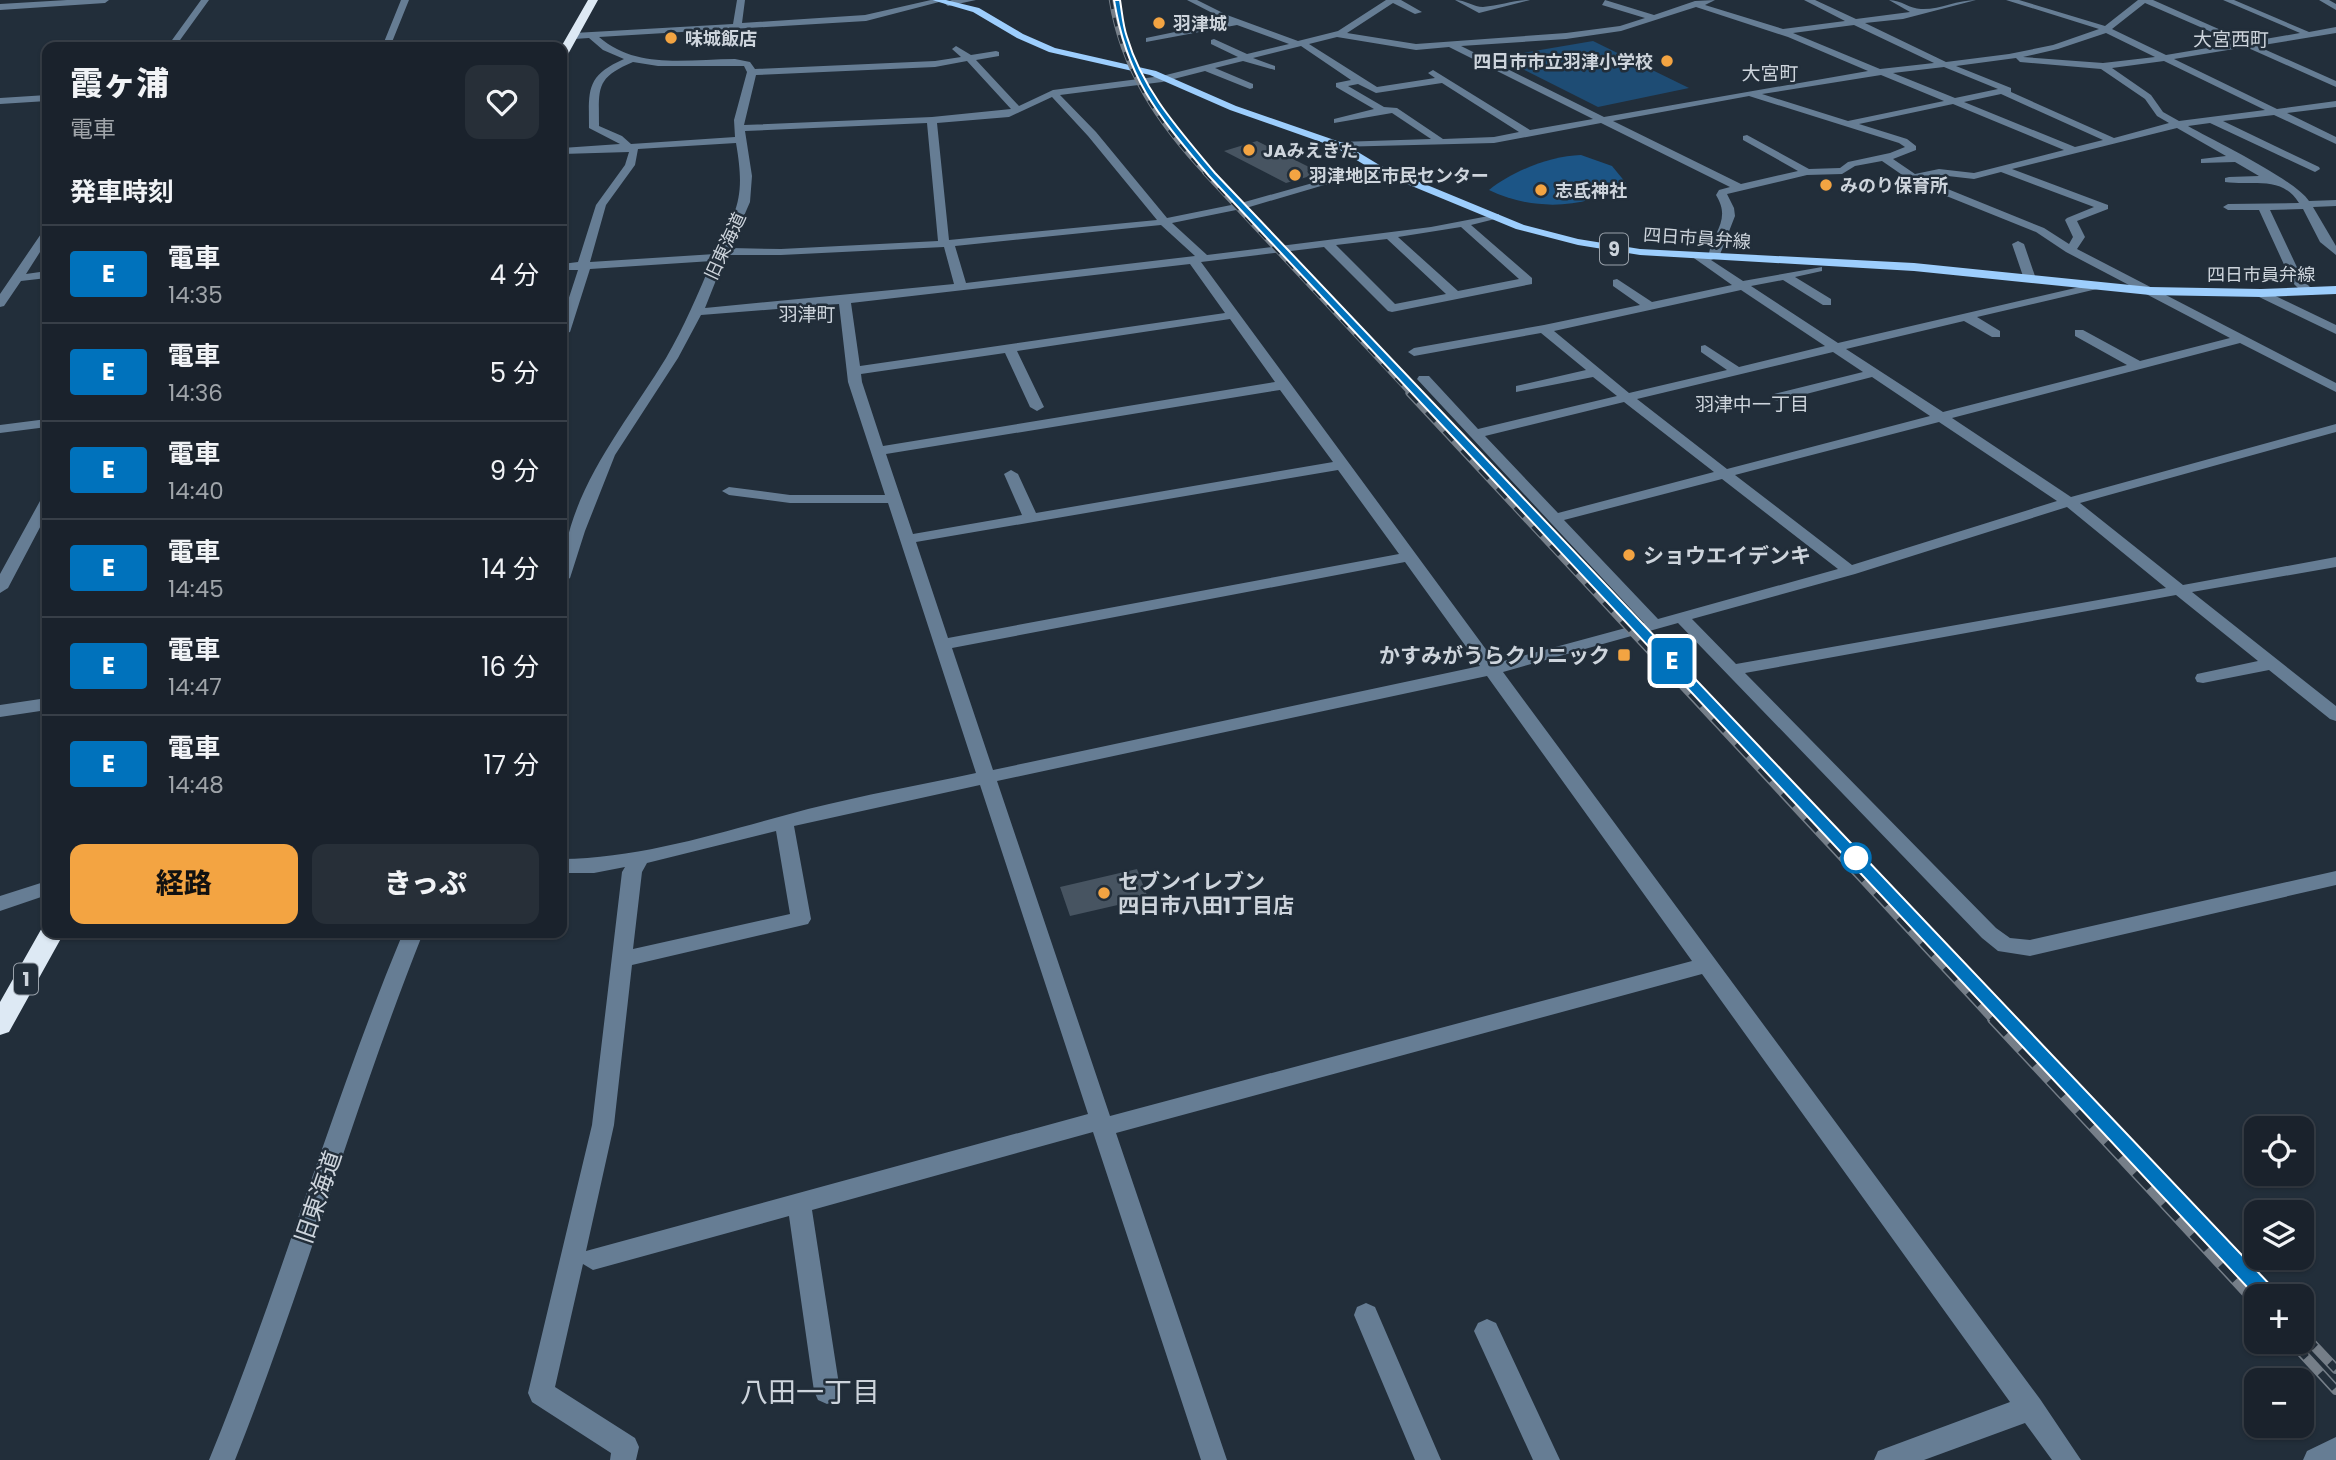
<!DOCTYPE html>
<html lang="ja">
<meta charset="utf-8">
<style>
:root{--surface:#1a222c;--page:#272f38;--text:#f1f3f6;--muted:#9fa4a9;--line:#383f48;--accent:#f3a442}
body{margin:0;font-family:Poppins,"Noto Sans JP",sans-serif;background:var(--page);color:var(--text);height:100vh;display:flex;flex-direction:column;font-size:26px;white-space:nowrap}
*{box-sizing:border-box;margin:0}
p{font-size:23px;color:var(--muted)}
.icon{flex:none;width:38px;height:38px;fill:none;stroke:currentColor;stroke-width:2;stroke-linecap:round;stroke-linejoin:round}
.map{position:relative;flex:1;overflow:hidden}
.side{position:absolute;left:42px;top:42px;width:525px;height:896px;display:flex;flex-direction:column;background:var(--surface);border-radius:14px;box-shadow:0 2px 5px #0004,0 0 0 2px var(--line)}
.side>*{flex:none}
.badge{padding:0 14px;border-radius:5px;font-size:24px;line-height:46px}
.fabs{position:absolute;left:2244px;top:1116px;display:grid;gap:14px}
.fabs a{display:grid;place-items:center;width:70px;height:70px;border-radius:14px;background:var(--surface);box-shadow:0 2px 5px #0004,0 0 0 2px var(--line);font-size:35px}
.map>.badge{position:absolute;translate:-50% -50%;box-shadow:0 0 0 4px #fff}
h2{padding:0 28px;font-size:26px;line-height:63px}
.round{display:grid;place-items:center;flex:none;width:74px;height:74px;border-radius:14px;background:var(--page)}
.headline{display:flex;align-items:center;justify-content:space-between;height:119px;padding:0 28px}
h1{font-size:33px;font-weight:800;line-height:52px}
.button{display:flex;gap:14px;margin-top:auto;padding:14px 28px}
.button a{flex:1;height:80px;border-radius:14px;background:var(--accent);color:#111;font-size:28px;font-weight:800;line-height:80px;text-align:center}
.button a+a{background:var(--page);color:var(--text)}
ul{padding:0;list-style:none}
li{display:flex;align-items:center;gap:21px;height:98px;padding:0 28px;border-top:2px solid var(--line)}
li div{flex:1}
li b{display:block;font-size:26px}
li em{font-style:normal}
li .badge{min-width:77px;font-weight:700;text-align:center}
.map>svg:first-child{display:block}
.green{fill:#1e4c74}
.forest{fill:#1c5586}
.building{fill:#475461}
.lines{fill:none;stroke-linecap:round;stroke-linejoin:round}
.minor{fill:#667d94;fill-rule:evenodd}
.major{fill:#9dcefd;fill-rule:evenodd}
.highway{fill:#dde9f4;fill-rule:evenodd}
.rail-far4-casing{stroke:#757e88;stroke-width:4.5}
.rail-far3-casing{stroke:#757e88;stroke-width:5}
.rail-far2-casing{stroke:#757e88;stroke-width:7}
.rail-far1-casing{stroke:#757e88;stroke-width:8}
.rail-casing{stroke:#757e88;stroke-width:10}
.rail-far4{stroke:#222e3a;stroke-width:2.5;stroke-dasharray:9;stroke-linecap:butt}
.rail-far3{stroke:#222e3a;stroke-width:3.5;stroke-dasharray:10;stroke-linecap:butt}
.rail-far2{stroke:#222e3a;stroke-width:4.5;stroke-dasharray:13;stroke-linecap:butt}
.rail-far1{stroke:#222e3a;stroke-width:5;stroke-dasharray:17;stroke-linecap:butt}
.rail{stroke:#222e3a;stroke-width:7;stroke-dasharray:21;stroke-linecap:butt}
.line{fill:#0072bc;stroke:#fff;stroke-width:2}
.poi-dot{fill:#f3a442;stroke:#222e3a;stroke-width:2.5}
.stop-dot{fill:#fff;stroke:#0072bc;stroke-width:3.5}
.labels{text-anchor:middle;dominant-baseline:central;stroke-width:5;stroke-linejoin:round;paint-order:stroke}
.far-poi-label{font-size:18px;font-weight:bold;fill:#cdd4dc;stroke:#222e3a;text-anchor:start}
.far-street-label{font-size:18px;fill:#cdd4dc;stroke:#222e3a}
.far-neighbourhood-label{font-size:19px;fill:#cdd4dc;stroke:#222e3a}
.shield{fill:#222e3a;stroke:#9aa2ab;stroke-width:2}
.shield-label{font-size:19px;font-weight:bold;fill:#cdd4dc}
.poi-label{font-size:21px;font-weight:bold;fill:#cdd4dc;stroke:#222e3a;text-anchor:start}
.near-street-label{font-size:24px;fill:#cdd4dc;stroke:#222e3a}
.near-neighbourhood-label{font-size:28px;fill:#cdd4dc;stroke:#222e3a}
</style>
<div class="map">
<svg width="2336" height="1460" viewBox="0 0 2336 1460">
<rect width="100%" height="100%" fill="#222e3a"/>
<!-- green -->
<path class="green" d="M 1593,41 L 1689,88 L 1598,107 L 1499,57 Z"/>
<!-- forest -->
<path class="forest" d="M 1581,155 L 1612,166 L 1626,183 C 1587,210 1531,211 1489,190 C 1513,171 1550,156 1581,155 Z"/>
<!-- building -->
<path class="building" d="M 1257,141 L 1321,173 L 1286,183 L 1224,151 Z
M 1137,869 L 1148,898 L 1070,916 L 1060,887 Z"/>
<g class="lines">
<!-- minor -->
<path class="minor" d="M 67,0 L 109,0 L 105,3 L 0,10 L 0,4 Z
M 201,0 L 209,0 L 175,47 L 167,47 Z
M 401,0 L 409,0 L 390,47 L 382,47 Z
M 737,0 L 745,0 L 742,23 L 865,15 L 931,0 L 943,1 L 866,21 L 599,37 C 637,70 688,59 735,59 L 750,62 L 755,69 L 935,61 L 961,57 L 952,49 L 956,46 L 971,55 L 996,51 L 999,52 L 999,56 L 976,60 L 1019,106 L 1053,90 L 1162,76 L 1238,57 L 1211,44 L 1211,40 L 1214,39 L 1247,54 L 1289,44 L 1237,25 L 1146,42 L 1146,38 L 1228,21 L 1187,0 L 1197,0 L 1227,15 L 1298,41 L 1338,31 L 1386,0 L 1401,0 L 1422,12 L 1415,14 L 1393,3 L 1347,33 L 1416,44 L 1566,33 L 1620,26 L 1645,18 L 1602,5 L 1605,0 L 1654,15 L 1695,1 L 1715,0 L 1705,5 L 1783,29 L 1845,21 L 1804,0 L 1815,0 L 1856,19 L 1910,12 L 1889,0 C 1901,0 1910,9 1921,9 C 1939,10 1957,0 1976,0 L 1903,19 L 1865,23 L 1946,62 L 2009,54 L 2053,45 L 2099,29 L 2006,0 L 2019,0 L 2105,26 L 2138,0 L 2153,0 L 2248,42 L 2300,33 L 2223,0 L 2234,0 L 2309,32 L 2336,27 L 2336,33 L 2257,46 L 2336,81 L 2336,87 L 2246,47 L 2174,59 L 2277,109 L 2336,101 L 2336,107 L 2287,113 L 2336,137 L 2336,144 L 2274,115 L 2223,121 L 2319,167 L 2320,169 L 2315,172 L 2210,123 L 2188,126 C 2216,142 2294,179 2309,201 L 2336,200 L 2336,206 L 2313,207 L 2336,246 L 2336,255 L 2320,242 L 2303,209 L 2270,210 L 2303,280 L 2315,292 L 2313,295 L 2305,295 L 2292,282 L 2259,210 L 2228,210 L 2223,207 L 2228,204 L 2299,203 C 2282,175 2252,186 2225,182 L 2225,178 L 2229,177 L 2259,176 L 2235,162 L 2201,163 L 2201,159 L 2226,156 L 2177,128 L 2012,169 L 2108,205 L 2108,209 L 2077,221 L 2085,237 L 2077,249 L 2336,383 L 2336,392 L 2240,343 L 1952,418 L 2071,497 L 2336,424 L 2336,432 L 2080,503 L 2183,585 L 2336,557 L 2336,567 L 2192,592 L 2336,706 L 2336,721 L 2330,719 L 2269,670 L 2203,683 L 2197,682 L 2195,678 L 2197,674 L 2258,661 L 2176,595 L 1745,673 L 1996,928 L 2010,938 L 2030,940 L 2336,871 L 2336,885 L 2030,956 L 1998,951 L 1982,938 L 1678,623 L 1503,672 L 2040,1399 L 2081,1460 L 2052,1460 L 2025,1423 L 1924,1460 L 1874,1460 L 1878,1451 L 2010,1402 L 1702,974 L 1116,1133 L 1227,1460 L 1201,1460 L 1093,1132 L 812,1210 L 840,1391 L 836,1400 L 827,1404 L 818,1400 L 814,1391 L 789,1216 L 593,1270 L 583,1264 L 555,1387 L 635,1438 L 639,1447 L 636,1460 L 610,1460 L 611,1453 L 532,1402 L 528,1393 L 592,1125 L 622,872 L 625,867 L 594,873 L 562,873 L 562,859 C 645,858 728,830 808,809 C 864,795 920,785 976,773 L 888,503 L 790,503 L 729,495 L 722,491 L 729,487 L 790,495 L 885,495 L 848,382 L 839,304 L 701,315 L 678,358 L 615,455 L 585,531 L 570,578 L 562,583 C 562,497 624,427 666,358 C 684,327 698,294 712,261 L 590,269 L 570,332 L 562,335 L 562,319 L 578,270 L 562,270 L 562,264 L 578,262 L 596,205 L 625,165 L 629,152 L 562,154 L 562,148 L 620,144 L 589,128 C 589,91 585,76 624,59 L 603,50 L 589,38 L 574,39 L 570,36 L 574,33 L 733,24 ZM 2145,3 L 2237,43 L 2166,55 L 2112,29 ZM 1696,7 L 1788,37 L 1868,71 L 1604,117 L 1461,46 L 1566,39 L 1621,31 ZM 1854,25 L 1934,63 L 1880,69 L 1793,33 ZM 2106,33 L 2155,57 L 2103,63 L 2023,57 L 2058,49 ZM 1337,37 L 1416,50 L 1449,47 L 1593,119 L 1530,130 L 1433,70 L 1428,73 L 1435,78 L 1377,87 L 1309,44 ZM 1301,46 L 1351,80 L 1336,83 L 1336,87 L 1374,109 L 1334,119 L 1334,123 L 1392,113 L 1431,139 L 1339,142 L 1335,143 L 1335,147 L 1494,143 L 1601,123 L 1730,187 L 1719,190 L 1716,195 C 1732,221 1712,232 1708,258 L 1697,253 L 1691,256 L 1732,285 L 1652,302 L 1617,279 L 1613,280 L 1613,286 L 1640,305 L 1544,325 L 1414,348 L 1408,352 L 1414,356 L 1541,333 L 1586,370 L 1516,386 L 1516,392 L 1593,377 L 1617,396 L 1478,429 L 1429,376 L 1419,376 L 1417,379 L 1644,623 L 1496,663 L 1201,262 L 1324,247 L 1388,311 L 1392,312 L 1532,284 L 1532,278 L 1471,225 L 1499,218 L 1499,214 L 1431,227 L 1207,255 L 1172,223 L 1246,208 L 1382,168 L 1377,165 L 1241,203 L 1167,218 L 1096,132 L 1060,95 L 1162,82 L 1205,71 L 1250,89 L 1253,88 L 1253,84 L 1215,68 L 1243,61 L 1275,70 L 1275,66 L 1253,58 ZM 2016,58 L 2020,62 L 2101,69 L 2145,99 L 2157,116 L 2169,123 L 2114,138 L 2011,92 L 2011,88 L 1956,66 ZM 967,61 L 1011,109 L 932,117 L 744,125 L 756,75 L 935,67 ZM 2164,61 L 2265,110 L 2179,121 L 2163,112 L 2151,95 L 2112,68 ZM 633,62 L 658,66 L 744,66 L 747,72 L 734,120 L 735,137 L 631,144 L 622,136 L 599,126 C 599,88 595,78 633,62 ZM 1944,67 L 1998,89 L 1955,98 L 1893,73 ZM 1881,75 L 1944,101 L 1848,121 L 1762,94 ZM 1442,83 L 1519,132 L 1494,137 L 1443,139 L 1397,108 L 1384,107 L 1348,86 L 1358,84 L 1376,93 ZM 2001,94 L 2103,140 L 2075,147 L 1964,102 ZM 1749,96 L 1899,143 L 1905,147 L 1890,153 L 1848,162 L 1840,168 L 1809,169 L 1747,135 L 1743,136 L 1743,140 L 1798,171 L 1741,184 L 1613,121 ZM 1052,97 L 1088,136 L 1157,220 L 949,240 L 937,123 L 1009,117 ZM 1953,104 L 2064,150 L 1974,173 L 1939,169 L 1915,174 L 1893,159 L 1916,150 L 1916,146 L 1907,139 L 1859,124 ZM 927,123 L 938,241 L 781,249 L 730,248 L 750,202 L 752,176 L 745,131 ZM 736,143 C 745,195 739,208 715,254 L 590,262 L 606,205 L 635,165 L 638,149 ZM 1882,161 L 1914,183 L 2036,232 L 2066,252 L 2230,338 L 2140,361 L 2083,330 L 2075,330 L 2075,336 L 2127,365 L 1943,412 L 1846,349 L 1964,321 L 1992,337 L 2000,337 L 2000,331 L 1977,317 L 2097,289 L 2097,283 L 1838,343 L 1751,286 L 1783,280 L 1823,305 L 1831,305 L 1831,299 L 1795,277 L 1822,271 L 1822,267 L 1743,281 L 1711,260 L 1719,257 L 1735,216 L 1734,208 L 1727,194 L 1807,175 L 1842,174 L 1855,166 ZM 2001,172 L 2094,207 L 2067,218 L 2065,220 L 2073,237 L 2069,244 L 2044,228 L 1923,179 L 1939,175 L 1974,179 ZM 1161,225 L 1195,256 L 966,283 L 955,246 ZM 1461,227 L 1519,279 L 1458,291 L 1398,237 ZM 1387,239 L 1446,294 L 1395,304 L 1336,245 ZM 944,247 L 954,284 L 705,308 L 726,255 L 781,255 ZM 1190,264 L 1225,313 L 860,366 L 851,303 ZM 1741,290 L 1825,346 L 1739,367 L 1705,345 L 1701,346 L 1701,352 L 1727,370 L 1629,393 L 1554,331 ZM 1230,319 L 1275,382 L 883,446 L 862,382 L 861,374 L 1005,353 L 1030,407 L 1037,411 L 1044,407 L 1017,351 ZM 1833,352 L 1863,372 L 1774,394 L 1774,400 L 1779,401 L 1872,377 L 1930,416 L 1727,469 L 1637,399 ZM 1280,390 L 1333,462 L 1036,513 L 1018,474 L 1011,470 L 1004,474 L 1022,515 L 913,534 L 886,454 ZM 1624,402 L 1714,472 L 1558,513 L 1485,436 ZM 1939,422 L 2057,501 L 1852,565 L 1735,475 ZM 1338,470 L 1399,554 L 948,638 L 916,542 ZM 1722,479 L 1838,569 L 1658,619 L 1564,520 ZM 2067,507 L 2166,588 L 1736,664 L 1692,619 L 1855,574 ZM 1405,562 L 1480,666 L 993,770 L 952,648 ZM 1487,676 L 1692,961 L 1110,1116 L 997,781 ZM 980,785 L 1088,1114 L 586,1251 L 614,1125 L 632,965 L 808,924 L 811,919 L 794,826 ZM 776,831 L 790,914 L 633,949 L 642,872 L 647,863 Z
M 952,0 L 976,0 L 948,6 L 944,3 Z
M 1455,0 C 1465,0 1474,7 1483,7 C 1499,6 1514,0 1530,0 L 1479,13 Z
M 2319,0 L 2329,0 L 2336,4 L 2336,10 Z
M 47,95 L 47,101 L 0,104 L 0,98 Z
M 47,230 L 47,241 L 26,274 L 47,271 L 47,278 L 21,281 L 4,306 L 0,307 L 0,294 L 43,231 Z
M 2018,241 L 2024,244 L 2036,279 L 2034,282 L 2024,279 L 2012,244 Z
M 2261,289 L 2336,325 L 2336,334 L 2257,296 L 2257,290 Z
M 47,419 L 47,427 L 0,433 L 0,425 Z
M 47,497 L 47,514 L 8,588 L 0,593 L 0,574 L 40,501 Z
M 47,698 L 47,710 L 0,717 L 0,705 Z
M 47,881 L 47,895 L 0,911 L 0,896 Z
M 403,933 L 423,933 C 354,1106 304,1286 235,1460 L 209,1460 C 280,1287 331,1106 403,933 Z
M 1366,1303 L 1375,1307 L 1441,1460 L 1415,1460 L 1354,1315 L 1357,1307 Z
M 1487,1319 L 1496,1323 L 1560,1460 L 1533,1460 L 1474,1331 L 1478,1323 Z
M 2336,1437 L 2336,1460 L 2303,1460 L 2307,1451 Z"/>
<!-- major -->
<path class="major" d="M 932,0 L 946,0 L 979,8 L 1023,34 L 1055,48 L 1156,71 L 1236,106 L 1343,143 L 1381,166 L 1524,225 L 1578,239 L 1640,249 L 1914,263 L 2150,287 L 2261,289 L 2336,286 L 2336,294 L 2261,297 L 2150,295 L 1914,271 L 1640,255 L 1578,245 L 1516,229 L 1373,170 L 1335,147 L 1230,110 L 1150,75 L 1049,52 L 1017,38 L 973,12 Z"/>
<!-- highway -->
<path class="highway" d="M 588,0 L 598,0 L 567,56 L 562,59 L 561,47 Z
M 47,925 L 47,933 L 64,933 L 9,1032 L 0,1035 L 0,1002 L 43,926 Z"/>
<!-- rail-far4 casing -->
<g class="rail-far4-casing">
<path id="rail-far4" d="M 1111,0 C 1122,70 1159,124 1207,175"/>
</g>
<!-- rail-far3 casing -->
<g class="rail-far3-casing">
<path id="rail-far3" d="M 1205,173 L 1411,394"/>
</g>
<!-- rail-far2 casing -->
<g class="rail-far2-casing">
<path id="rail-far2" d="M 1409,393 L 1668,671"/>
</g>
<!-- rail-far1 casing -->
<g class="rail-far1-casing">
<path id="rail-far1" d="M 1667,669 L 1993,1020
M 1824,824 L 2009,1020"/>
</g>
<!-- rail casing -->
<g class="rail-casing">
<path id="rail" d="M 1992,1019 L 2256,1303
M 2007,1019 L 2269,1297
M 2301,1332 L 2336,1369
M 2292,1342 L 2336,1390"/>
</g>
<!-- rail-far4 -->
<use href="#rail-far4" class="rail-far4"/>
<!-- rail-far3 -->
<use href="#rail-far3" class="rail-far3"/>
<!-- rail-far2 -->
<use href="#rail-far2" class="rail-far2"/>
<!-- rail-far1 -->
<use href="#rail-far1" class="rail-far1"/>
<!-- rail -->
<use href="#rail" class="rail"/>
</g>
<!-- line -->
<path class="line" d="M 1114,0 L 1120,0 C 1122,12 1123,26 1127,37 C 1143,91 1180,131 1215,173 L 2275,1290 L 2278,1297 L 2275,1303 L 2269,1306 L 2262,1303 L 1209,176 C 1159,116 1127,80 1114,0 Z"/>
<!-- markers -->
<g class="poi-dot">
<circle cx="1159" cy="23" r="7"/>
<circle cx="671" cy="38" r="7"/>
<circle cx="1667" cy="61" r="7"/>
<circle cx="1249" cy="150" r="7"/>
<circle cx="1295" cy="175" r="7"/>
<circle cx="1826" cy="185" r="7"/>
<circle cx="1541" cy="190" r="7"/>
<circle cx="1629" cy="555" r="7"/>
<rect x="1617" y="648" width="14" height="14" rx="3.5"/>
<circle cx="1104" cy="893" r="7"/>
</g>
<circle class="stop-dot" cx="1856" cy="858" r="14"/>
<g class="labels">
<!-- far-poi labels -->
<g class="far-poi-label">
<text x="1173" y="23">羽津城</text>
<text x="685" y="38">味城飯店</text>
<text x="1653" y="61" text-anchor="end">四日市市立羽津小学校</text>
<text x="1263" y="150">JAみえきた</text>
<text x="1309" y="175">羽津地区市民センター</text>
<text x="1840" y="185">みのり保育所</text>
<text x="1555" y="190">志氐神社</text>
</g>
<!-- far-street labels -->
<g class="far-street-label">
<text transform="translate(1697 238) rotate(4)">四日市員弁線</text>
<text transform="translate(725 246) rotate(-65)">旧東海道</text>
<text x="2261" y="274">四日市員弁線</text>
</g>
<!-- far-neighbourhood labels -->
<g class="far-neighbourhood-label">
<text x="2231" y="39">大宮西町</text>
<text x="1770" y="73">大宮町</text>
<text x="807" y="314">羽津町</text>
<text x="1752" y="404">羽津中一丁目</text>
</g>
<!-- shield labels -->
<g class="shield">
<rect x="1600" y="233.5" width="28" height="31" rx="5"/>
<rect x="14" y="963.5" width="24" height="31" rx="5"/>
</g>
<g class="shield-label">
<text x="1614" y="249">9</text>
<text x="26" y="979">1</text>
</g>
<!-- poi labels -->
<g class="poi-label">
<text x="1643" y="555">ショウエイデンキ</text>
<text x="1610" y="655" text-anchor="end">かすみがうらクリニック</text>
<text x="1118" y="881">セブンイレブン<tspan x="1118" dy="24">四日市八田1丁目店</tspan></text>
</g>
<!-- near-street labels -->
<g class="near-street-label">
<text transform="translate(318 1197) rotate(-71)">旧東海道</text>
</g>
<!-- near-neighbourhood labels -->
<g class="near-neighbourhood-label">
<text x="810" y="1392">八田一丁目</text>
</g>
</g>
</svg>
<div class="fabs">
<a><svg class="icon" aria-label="locate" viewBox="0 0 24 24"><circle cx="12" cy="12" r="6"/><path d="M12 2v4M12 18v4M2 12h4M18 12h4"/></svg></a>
<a><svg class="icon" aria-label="layers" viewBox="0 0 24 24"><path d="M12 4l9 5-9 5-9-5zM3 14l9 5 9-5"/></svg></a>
<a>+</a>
<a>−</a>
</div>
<b class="badge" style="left:1672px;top:661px;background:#0072bc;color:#fff">E</b>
<section class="side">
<div class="headline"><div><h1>霞ヶ浦</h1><p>電車</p></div><a class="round"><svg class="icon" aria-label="heart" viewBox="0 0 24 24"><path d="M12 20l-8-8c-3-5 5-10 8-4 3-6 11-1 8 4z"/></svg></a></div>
<h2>発車時刻</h2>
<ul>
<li><span class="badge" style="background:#0072bc;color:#fff">E</span><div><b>電車</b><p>14:35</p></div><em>4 分</em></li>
<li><span class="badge" style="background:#0072bc;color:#fff">E</span><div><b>電車</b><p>14:36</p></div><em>5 分</em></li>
<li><span class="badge" style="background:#0072bc;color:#fff">E</span><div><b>電車</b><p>14:40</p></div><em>9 分</em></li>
<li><span class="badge" style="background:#0072bc;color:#fff">E</span><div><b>電車</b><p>14:45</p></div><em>14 分</em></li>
<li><span class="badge" style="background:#0072bc;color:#fff">E</span><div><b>電車</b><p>14:47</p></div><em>16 分</em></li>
<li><span class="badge" style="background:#0072bc;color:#fff">E</span><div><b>電車</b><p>14:48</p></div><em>17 分</em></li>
</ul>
<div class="button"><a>経路</a><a>きっぷ</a></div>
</section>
</div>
